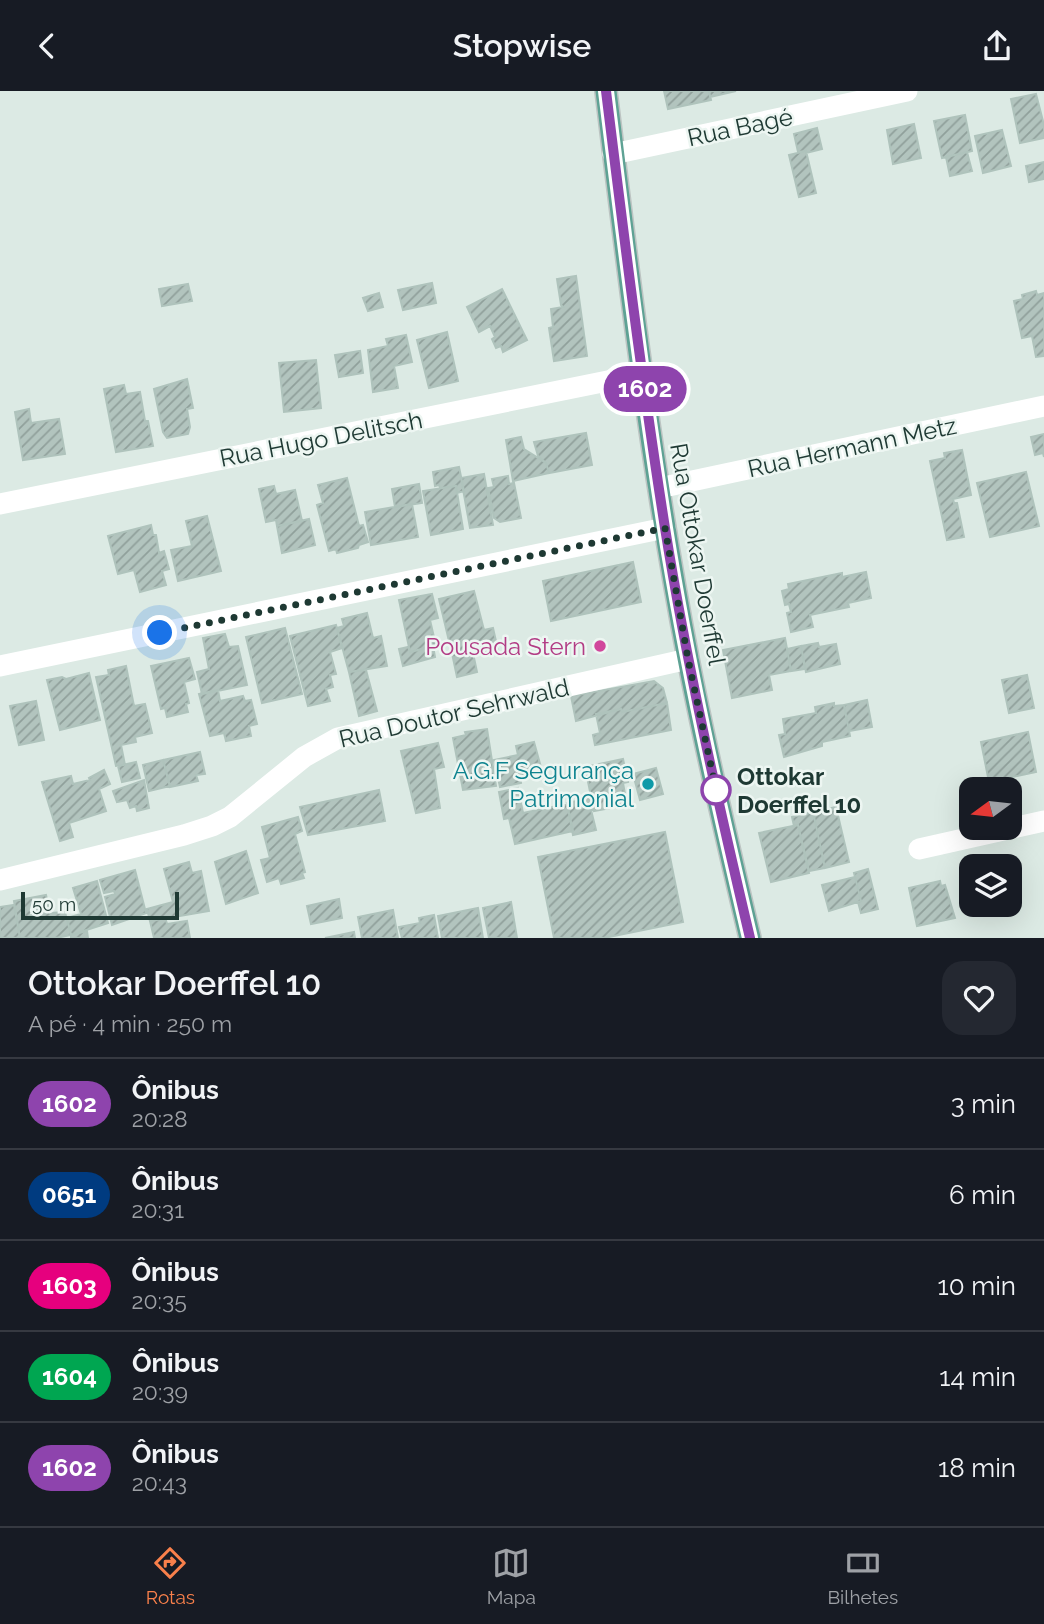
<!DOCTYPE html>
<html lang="pt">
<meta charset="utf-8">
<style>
:root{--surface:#171b24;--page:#242831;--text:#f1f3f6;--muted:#9ea1a6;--line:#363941;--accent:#f9804b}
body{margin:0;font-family:Raleway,sans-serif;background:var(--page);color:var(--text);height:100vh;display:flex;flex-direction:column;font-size:26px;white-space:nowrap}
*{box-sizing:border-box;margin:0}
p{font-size:23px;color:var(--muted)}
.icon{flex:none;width:38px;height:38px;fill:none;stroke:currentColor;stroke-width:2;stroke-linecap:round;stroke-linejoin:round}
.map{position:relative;height:847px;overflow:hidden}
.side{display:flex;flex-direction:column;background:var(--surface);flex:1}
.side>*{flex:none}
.badge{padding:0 14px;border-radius:23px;font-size:24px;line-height:46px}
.needle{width:46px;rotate:255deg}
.buttons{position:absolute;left:959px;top:686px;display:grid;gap:14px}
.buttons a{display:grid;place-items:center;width:63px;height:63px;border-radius:14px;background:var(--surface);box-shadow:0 7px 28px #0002;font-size:35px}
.scale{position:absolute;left:21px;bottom:18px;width:158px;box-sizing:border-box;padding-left:7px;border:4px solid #1e3933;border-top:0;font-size:19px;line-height:24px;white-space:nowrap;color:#1e3933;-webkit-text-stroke:5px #edf6f2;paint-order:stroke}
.you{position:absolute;width:35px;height:35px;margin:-18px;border:5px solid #fff;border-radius:50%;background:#1a73e8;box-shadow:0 0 0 10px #1a73e833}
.map>.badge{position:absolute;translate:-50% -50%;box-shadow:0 0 0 4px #fff}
.round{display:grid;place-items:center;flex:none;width:74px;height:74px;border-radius:21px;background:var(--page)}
.head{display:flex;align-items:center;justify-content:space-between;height:119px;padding:0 28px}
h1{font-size:33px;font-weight:600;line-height:52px}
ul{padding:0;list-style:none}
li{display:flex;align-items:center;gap:21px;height:91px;padding:0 28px;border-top:2px solid var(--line)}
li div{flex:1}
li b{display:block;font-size:26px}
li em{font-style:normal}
li .badge{min-width:77px;font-weight:700;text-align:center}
header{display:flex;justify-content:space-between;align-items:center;height:91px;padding:0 28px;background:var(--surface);font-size:32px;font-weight:600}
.dock{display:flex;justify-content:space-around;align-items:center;height:98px;border-top:2px solid var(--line);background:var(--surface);font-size:19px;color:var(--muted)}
.dock a{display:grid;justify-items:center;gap:4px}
.dock .on{color:var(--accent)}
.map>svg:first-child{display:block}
.building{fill:url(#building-hatch);stroke:#afc3bc;stroke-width:2}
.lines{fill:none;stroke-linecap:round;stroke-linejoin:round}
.major-casing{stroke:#bcc4c2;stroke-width:24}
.minor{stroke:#fff;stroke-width:21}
.major{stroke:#5ea294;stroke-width:21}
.line-casing{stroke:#fff;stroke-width:16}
.line{stroke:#8e44ad;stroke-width:10}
.walk{stroke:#1e3933;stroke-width:7;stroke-dasharray:0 12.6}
.hotel-dot{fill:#d1479c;stroke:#edf6f2;stroke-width:2.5}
.culture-dot{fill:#0f9aa8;stroke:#edf6f2;stroke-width:2.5}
.stop-dot{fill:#fff;stroke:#8e44ad;stroke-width:3.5}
.labels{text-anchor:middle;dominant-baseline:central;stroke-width:5;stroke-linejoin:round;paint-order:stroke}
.street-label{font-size:24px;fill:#1e3933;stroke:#edf6f2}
.hotel-label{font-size:24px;fill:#b23c85;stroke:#edf6f2;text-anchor:end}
.culture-label{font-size:24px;fill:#0d838f;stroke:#edf6f2;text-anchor:end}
.stop-label{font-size:24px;font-weight:bold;fill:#1e3933;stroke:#edf6f2;text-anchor:start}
</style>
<header><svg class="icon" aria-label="back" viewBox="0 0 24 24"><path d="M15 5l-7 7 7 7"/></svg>Stopwise<svg class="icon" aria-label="share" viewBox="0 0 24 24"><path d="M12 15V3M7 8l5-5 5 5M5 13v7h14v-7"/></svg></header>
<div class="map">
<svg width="1044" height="847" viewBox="0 0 1044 847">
<defs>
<pattern id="building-hatch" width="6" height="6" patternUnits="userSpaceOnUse" patternTransform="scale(1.75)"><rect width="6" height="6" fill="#b2c4be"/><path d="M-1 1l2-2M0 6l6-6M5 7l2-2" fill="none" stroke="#90a09b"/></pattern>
</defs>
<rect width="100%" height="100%" fill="#dceae4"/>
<!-- building -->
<path class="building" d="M 664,0 L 709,0 L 711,9 L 668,18 Z
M 709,0 L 736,0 L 710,6 Z
M 1036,3 L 1044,34 L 1044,47 L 1020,52 L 1011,8 Z
M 965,24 L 972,60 L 942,67 L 934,30 Z
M 914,33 L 921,67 L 893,73 L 887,39 Z
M 817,37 L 822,58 L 806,62 L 806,60 L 798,61 L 794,43 Z
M 1002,39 L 1011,75 L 983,82 L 975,45 Z
M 806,60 L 816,102 L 799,106 L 789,64 Z
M 967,61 L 972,80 L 950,85 L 946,66 Z
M 1044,71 L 1044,88 L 1029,91 L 1026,75 Z
M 576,185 L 587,265 L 554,270 L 549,237 L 553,236 L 551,218 L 563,216 L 561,214 L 557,188 Z
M 432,192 L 436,212 L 403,219 L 398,199 Z
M 188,193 L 192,210 L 162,215 L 159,198 Z
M 502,198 L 527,249 L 503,261 L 501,255 L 496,257 L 492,248 L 495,246 L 490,235 L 479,241 L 467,216 Z
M 1036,200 L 1037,204 L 1044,202 L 1044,265 L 1036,266 L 1032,245 L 1022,247 L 1014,210 L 1023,208 L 1022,204 Z
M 379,202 L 383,216 L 368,220 L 363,207 Z
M 447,241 L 458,290 L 429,297 L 417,249 Z
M 406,244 L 412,271 L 394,275 L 398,297 L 373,301 L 368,259 L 388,255 L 386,248 Z
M 360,260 L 363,282 L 339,286 L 335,264 Z
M 316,269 L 321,317 L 284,321 L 279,272 Z
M 187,288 L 193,317 L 187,318 L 190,336 L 188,343 L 167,347 L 163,341 L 154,298 Z
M 124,294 L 126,303 L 140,301 L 145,330 L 148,330 L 153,355 L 116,361 L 104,298 Z
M 29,318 L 31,332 L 59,328 L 65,363 L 23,369 L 15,321 Z
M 586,342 L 592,374 L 549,382 L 546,372 L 538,365 L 534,351 Z
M 1044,343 L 1044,366 L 1043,362 L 1035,364 L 1031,346 Z
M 521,346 L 524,358 L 546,372 L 549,382 L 513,390 L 506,349 Z
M 962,359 L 971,404 L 953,408 L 954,412 L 957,412 L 964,446 L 947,449 L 930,370 L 945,367 L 944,362 Z
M 459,376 L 464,400 L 457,402 L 456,395 L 440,397 L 439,394 L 435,395 L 433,381 Z
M 1026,381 L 1039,435 L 990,446 L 977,392 Z
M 484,383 L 493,434 L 470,437 L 461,387 Z
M 508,385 L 509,393 L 514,392 L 521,427 L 500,431 L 494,427 L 488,397 L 494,396 L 492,388 Z
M 347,387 L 359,435 L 363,434 L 368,451 L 359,454 L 358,457 L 337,462 L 336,458 L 329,460 L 317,414 L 323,412 L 318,394 Z
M 419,393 L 422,412 L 395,416 L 392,398 Z
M 274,395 L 276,403 L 295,399 L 302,430 L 277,435 L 276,429 L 266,431 L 259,398 Z
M 456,395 L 463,438 L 431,444 L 423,400 Z
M 412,413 L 418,446 L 371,454 L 365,421 Z
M 207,425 L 221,480 L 178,490 L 171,459 L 192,455 L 186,430 Z
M 309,428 L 315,454 L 282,462 L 277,435 Z
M 151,434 L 153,444 L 156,444 L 159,462 L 164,460 L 169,478 L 162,480 L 166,494 L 140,501 L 134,479 L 118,483 L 108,445 Z
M 633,471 L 641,511 L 551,530 L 543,490 Z
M 866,481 L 871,507 L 848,512 L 849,516 L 810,524 L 813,536 L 791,541 L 787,522 L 791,521 L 789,513 L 785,514 L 782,500 L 789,498 L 788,493 L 842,482 L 842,486 Z
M 474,500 L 484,539 L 493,537 L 498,559 L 485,563 L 484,559 L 453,567 L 439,508 Z
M 432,503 L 438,527 L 430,529 L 436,555 L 410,561 L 399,509 Z
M 367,522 L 373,547 L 381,545 L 387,575 L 349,581 L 337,537 L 344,535 L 342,528 Z
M 336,534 L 342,557 L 330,561 L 336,583 L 330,584 L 333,596 L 326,598 L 330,610 L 308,615 L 290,545 Z
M 285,537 L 302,603 L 262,612 L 246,546 Z
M 225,543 L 229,556 L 238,555 L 247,594 L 202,603 L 197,581 L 209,578 L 203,547 Z
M 785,547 L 791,580 L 769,584 L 772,599 L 732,607 L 723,559 Z
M 818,552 L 819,556 L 836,553 L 840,573 L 806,581 L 801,555 Z
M 433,555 L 435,566 L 403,575 L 399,558 L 408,556 L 410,561 Z
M 801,555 L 805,578 L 791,580 L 787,558 Z
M 473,562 L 477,581 L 457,586 L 453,567 Z
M 189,567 L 195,588 L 184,591 L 189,612 L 186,613 L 188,621 L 167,626 L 165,617 L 161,618 L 151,575 Z
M 126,575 L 134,615 L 145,613 L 152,642 L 135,646 L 136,651 L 121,654 L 125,674 L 116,675 L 96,586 L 109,584 L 108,579 Z
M 366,579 L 377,620 L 359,625 L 349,581 Z
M 89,582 L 100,629 L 60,639 L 47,589 L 62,586 L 66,588 Z
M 1027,584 L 1034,617 L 1009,622 L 1002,589 Z
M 654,590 L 663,597 L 667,612 L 622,621 L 621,618 L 576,630 L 571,605 Z
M 218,599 L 220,610 L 243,605 L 245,610 L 251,609 L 257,633 L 249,635 L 251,645 L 226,650 L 224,642 L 210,645 L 199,603 Z
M 867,609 L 872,636 L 849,640 L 844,614 Z
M 36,610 L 44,649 L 19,654 L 10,615 Z
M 667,612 L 671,639 L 595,654 L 593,644 L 600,642 L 596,623 L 621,618 L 622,621 Z
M 834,612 L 834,615 L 844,614 L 850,645 L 822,651 L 822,655 L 784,666 L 779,644 L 785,643 L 783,628 L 816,622 L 815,616 Z
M 487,638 L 496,695 L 463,699 L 453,647 L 466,644 L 465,641 Z
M 1028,641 L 1036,681 L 989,691 L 981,651 Z
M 534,651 L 542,680 L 520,685 L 521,692 L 500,696 L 494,669 L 518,664 L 516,655 Z
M 438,652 L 444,676 L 434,678 L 440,717 L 416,722 L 401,660 Z
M 200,661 L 205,683 L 196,684 L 198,690 L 170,696 L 163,669 Z
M 623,668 L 628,691 L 623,692 L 627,714 L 594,720 L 585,676 Z
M 163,669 L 170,695 L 149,700 L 143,674 Z
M 136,671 L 140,687 L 122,691 L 118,675 Z
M 656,677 L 663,703 L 640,709 L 633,683 Z
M 104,679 L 110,693 L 99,698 L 106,720 L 69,732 L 73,746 L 60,750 L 42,691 L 71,685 L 73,693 L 90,689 L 89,687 Z
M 144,689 L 149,717 L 137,720 L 136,715 L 130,717 L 127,709 L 117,711 L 113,700 Z
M 518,697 L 523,722 L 567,713 L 573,740 L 515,753 L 509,727 L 504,728 L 499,701 Z
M 379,699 L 385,730 L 308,744 L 300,716 Z
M 591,707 L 594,719 L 591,719 L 596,739 L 573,744 L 567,712 Z
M 836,716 L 849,771 L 825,777 L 813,721 Z
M 813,721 L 825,777 L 809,780 L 798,734 L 794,735 L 792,726 Z
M 298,726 L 302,740 L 295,743 L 305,781 L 302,782 L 304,787 L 281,793 L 279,787 L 267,791 L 261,769 L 270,767 L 262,736 Z
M 798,734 L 809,782 L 771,791 L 759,742 Z
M 665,741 L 683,831 L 604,847 L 554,847 L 538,766 Z
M 246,760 L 258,802 L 226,813 L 215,771 Z
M 189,771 L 192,782 L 201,780 L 209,820 L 150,830 L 147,818 L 173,811 L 164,778 Z
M 868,778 L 878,818 L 861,822 L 858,811 L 861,810 L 854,782 Z
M 135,779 L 146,822 L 112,834 L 105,806 L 115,803 L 114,800 L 104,802 L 100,789 Z
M 855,786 L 861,810 L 829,820 L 822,794 Z
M 97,790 L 108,832 L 71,844 L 67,827 L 81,823 L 73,797 Z
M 940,790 L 941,795 L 945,794 L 955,827 L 917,835 L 909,797 Z
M 46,804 L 50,822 L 65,821 L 71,844 L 56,847 L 20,847 L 14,810 Z
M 339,808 L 342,827 L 311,833 L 307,815 Z
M 511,811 L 517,847 L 489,847 L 483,817 Z
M 14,814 L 20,847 L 0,847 L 0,816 Z
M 478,817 L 483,847 L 442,847 L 438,825 Z
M 393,819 L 398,847 L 362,847 L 358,826 Z
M 434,824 L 438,847 L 402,847 L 399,836 L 420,832 L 419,827 Z
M 165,826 L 167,833 L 187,830 L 190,847 L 154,847 L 150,830 Z
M 87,840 L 88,847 L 71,847 L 71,844 Z
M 354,841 L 355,847 L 325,847 Z"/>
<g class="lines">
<!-- major casing -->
<g class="major-casing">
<path id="major" d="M 606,0 C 629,189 652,380 688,567 C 706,661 728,754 750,847"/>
</g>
<!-- minor -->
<path class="minor" d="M 613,63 L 907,0
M 659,397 L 1044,315
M 0,413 L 642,283
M 0,575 L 665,437
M 919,758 L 1044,730
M 0,789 L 184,744 L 212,735 L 230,726 L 304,666 L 338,647 L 688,568"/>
<!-- major -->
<use href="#major" class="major"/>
</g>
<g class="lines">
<!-- line casing -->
<g class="line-casing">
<path id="line" d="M 606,0 C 624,146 642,291 665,437 C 687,575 718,711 750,847"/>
</g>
<!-- line -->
<use href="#line" class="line"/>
<!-- walk -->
<path class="walk" d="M 160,542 L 665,437 L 688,568 L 717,703 L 716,699"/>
</g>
<!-- markers -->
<circle class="hotel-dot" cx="600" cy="555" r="7"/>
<circle class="culture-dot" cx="648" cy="693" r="7"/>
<circle class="stop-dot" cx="716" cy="699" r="14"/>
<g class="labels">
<!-- street labels -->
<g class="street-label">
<text transform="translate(740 36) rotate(-12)">Rua Bagé</text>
<text transform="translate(321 348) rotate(-11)">Rua Hugo Delitsch</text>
<text transform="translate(852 356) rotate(-12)">Rua Hermann Metz</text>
<text transform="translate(698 463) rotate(80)">Rua Ottokar Doerffel</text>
<text transform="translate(454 622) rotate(-13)">Rua Doutor Sehrwald</text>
</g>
<!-- hotel labels -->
<g class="hotel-label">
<text x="586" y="555">Pousada Stern</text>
</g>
<!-- culture labels -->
<g class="culture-label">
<text x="634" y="679">A.G.F Segurança<tspan x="634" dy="28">Patrimonial</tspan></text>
</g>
<!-- stop labels -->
<g class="stop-label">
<text x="737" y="685">Ottokar<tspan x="737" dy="28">Doerffel 10</tspan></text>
</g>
</g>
</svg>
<div class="buttons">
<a><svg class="needle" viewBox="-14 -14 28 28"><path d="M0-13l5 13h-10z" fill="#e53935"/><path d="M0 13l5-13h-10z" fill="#9ea1a6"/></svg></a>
<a><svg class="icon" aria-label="layers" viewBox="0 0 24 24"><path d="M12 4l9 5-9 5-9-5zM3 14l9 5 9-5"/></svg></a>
</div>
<div class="scale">50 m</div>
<div class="you" style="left:160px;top:542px"></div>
<b class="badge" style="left:645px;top:298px;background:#8e44ad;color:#fff">1602</b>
</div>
<section class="side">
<div class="head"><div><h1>Ottokar Doerffel 10</h1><p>A pé · 4 min · 250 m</p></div><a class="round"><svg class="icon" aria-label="heart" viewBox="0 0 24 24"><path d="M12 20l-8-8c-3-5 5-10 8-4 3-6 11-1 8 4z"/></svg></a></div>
<ul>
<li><span class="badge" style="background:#8e44ad;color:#fff">1602</span><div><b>Ônibus</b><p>20:28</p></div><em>3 min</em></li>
<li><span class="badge" style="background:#003b80;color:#fff">0651</span><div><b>Ônibus</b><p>20:31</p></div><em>6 min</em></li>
<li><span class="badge" style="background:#e6007e;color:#fff">1603</span><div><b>Ônibus</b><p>20:35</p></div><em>10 min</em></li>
<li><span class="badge" style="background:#00a651;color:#fff">1604</span><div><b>Ônibus</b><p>20:39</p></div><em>14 min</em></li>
<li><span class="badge" style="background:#8e44ad;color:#fff">1602</span><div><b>Ônibus</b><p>20:43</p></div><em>18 min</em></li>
</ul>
</section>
<nav class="dock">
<a class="on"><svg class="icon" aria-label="directions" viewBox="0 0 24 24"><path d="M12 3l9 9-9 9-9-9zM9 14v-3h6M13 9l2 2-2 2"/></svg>Rotas</a>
<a><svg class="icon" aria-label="map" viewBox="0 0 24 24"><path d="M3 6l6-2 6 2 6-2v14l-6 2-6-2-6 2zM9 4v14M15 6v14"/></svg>Mapa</a>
<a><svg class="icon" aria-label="tickets" viewBox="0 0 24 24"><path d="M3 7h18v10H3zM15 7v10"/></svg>Bilhetes</a>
</nav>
